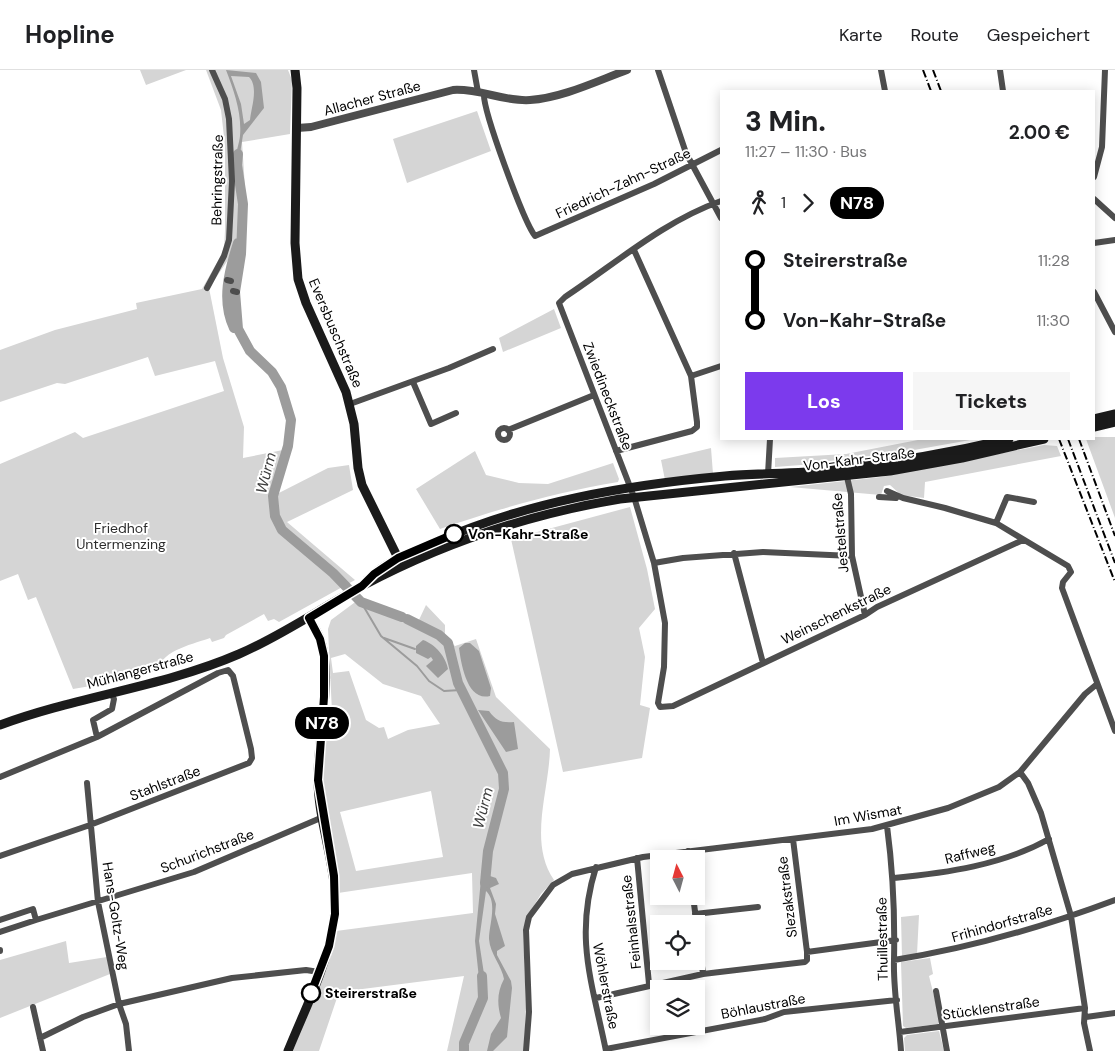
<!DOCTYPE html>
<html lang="de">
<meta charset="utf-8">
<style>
:root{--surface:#fff;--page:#f6f6f6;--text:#202124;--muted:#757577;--line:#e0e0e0;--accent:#7c3aed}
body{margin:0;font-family:"DM Sans",sans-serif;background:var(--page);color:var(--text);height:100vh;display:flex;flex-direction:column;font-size:19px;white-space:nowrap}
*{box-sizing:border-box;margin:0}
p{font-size:16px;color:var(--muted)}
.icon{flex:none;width:28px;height:28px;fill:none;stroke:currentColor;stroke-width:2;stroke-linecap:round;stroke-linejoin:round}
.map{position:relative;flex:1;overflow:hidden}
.details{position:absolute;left:720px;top:20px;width:375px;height:350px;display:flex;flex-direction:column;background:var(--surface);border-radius:0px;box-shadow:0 2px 12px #0003}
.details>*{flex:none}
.badge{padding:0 10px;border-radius:16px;font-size:18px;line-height:32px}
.needle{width:32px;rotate:354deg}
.fabs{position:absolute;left:650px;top:780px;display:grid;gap:10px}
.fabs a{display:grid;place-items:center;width:55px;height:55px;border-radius:0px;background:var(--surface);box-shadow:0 2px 12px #0003;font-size:25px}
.map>.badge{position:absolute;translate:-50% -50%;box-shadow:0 0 0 2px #fff}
.legs{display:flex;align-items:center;gap:8px;height:55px;padding:0 25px;font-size:16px}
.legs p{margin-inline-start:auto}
.headline{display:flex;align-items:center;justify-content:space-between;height:85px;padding:0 25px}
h1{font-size:28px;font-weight:800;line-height:38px}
.button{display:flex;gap:10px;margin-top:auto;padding:10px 25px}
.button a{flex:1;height:58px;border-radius:0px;background:var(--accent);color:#fff;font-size:20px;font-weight:800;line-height:58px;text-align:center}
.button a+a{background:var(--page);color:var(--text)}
ul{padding:0 25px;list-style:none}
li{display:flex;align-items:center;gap:18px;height:60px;font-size:19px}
li i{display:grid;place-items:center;width:8px;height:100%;margin:0 6px;background:currentColor}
li i::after{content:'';width:12px;height:12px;margin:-6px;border:4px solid;border-radius:50%;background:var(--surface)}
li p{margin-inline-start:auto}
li:first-child i{background:linear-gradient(#0000 50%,currentColor 0)}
li:last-child i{background:linear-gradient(currentColor 50%,#0000 0)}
header{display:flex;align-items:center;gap:30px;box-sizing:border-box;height:70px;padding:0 25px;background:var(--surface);border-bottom:1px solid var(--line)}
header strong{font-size:24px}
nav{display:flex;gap:28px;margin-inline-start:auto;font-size:18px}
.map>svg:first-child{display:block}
.green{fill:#d5d5d5;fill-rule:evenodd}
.water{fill:#9c9c9c;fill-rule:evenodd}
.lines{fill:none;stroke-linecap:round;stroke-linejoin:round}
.stream{stroke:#9c9c9c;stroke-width:2}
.river{stroke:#9c9c9c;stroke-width:10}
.minor{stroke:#4e4e4e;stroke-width:6}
.tertiary{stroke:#4e4e4e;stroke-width:8}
.secondary{stroke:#1b1b1b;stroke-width:9}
.rail{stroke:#000;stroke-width:2;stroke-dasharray:8 2.5 1 2.5;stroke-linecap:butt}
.line-1-casing{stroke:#fff;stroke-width:11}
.line-1{stroke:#000;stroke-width:8}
.stop-1-dot{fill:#fff;stroke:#000;stroke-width:2.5}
.labels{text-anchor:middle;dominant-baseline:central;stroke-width:4;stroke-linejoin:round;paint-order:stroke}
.street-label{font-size:14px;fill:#000;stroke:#fff}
.park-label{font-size:14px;fill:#2c2c2c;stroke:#fff}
.stop-label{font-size:14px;font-weight:bold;fill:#000;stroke:#fff;text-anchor:start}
.water-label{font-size:15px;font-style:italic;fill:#3d3d3d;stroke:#fff}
</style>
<header>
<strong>Hopline</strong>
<nav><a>Karte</a><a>Route</a><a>Gespeichert</a></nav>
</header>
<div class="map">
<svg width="1115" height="981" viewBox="0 0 1115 981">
<rect width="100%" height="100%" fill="#fff"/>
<!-- green -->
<path class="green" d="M 140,0 L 186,0 L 146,15 Z
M 206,0 L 288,0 L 292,10 L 290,64 L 242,72 L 246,133 L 242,183 L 232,184 L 209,218 L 223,288 L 244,357 L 243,388 L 288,379 L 273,426 L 328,398 L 349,395 L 353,420 L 287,452 L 355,510 L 279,552 L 274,549 L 268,551 L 264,544 L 226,565 L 224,568 L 212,572 L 210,568 C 197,573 158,581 160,600 L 114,612 L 73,619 L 36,527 L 28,530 L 18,504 L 0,511 L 0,394 L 75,362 L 83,368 L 224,321 L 215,291 L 155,306 L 148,287 L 65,314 L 57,313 L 0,332 L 0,280 L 55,260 L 137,239 L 136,233 L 202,219 L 224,180 L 225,160 L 225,76 L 221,40 Z
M 477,41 L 491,81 L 407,113 L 393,69 Z
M 554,239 L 561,258 L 503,282 L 499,268 Z
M 1095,367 L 1115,367 L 1115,448 L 1086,369 L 1094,369 Z
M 923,369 L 976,369 L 852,391 L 775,397 L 775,388 L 846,384 Z
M 1044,375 L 1057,376 L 1061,386 L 925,412 L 924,428 L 901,425 L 890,415 L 884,416 L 881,425 L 790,417 L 881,407 Z
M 711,378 L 713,404 L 665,410 L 661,390 Z
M 475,381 L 486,405 L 519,413 L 548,414 L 613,393 L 619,409 L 618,412 C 554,423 501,438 440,459 L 416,419 Z
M 630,437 L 647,499 L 655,539 L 639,558 L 645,587 L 640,635 L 650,638 L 642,688 L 563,702 L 511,469 Z
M 362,527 L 380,538 L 418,552 L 426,535 L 445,555 L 445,567 L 455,576 L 476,569 L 496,627 L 550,679 C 549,722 528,772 554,810 L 541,824 L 527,847 L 523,860 L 526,938 L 524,981 L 447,981 L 464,906 L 339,922 L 319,981 L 293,981 L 336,861 L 473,843 L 472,803 L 338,823 L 321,717 L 326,651 L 332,642 L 328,559 L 331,550 ZM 345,584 L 383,614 L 421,626 L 440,654 L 408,660 L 388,669 L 384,657 L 379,658 L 366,650 L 349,601 L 333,603 L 331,588 ZM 431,721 L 443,787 L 356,801 L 340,742 Z
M 919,845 L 917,884 L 902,887 L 901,847 Z
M 66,871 L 69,893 L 107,887 L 110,904 L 0,948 L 0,890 Z
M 930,888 L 933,904 L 929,906 L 940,950 L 938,954 L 906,958 L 903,956 L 901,892 Z
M 939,961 L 944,981 L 905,981 L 904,968 L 907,965 Z"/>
<!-- water -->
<path class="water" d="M 226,0 L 256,3 L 261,12 L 264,38 L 243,65 L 238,96 C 233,87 239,76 240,66 C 242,43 234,21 226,0 ZM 231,6 L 249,7 C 259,17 251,38 250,50 L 244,54 L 241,34 Z
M 423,570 C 435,574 446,587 448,599 L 438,608 L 426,596 L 433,590 L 431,587 L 428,589 L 416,583 L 416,576 Z
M 465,573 L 470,573 L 479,581 L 491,618 L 490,626 C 467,632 461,593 459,578 Z
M 478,640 L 489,641 C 496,651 502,653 514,652 L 518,679 L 506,682 Z
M 482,799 L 490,800 L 490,806 L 496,808 L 499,814 L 490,818 L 496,834 L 495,844 L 505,876 L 497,881 L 497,885 L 511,911 L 512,918 L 507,967 L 493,981 L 487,981 L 491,964 L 501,948 C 497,934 497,922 504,909 C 502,896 490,884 489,869 C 489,855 498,832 486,821 L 479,871 L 486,917 L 480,918 L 475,871 Z"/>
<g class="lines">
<!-- stream -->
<path class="stream" d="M 361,532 L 381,566 L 417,596 L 429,611 L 444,621 L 461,620
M 384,568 L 415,579"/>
<!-- river -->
<path class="river" d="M 238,84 L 237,95 L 243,134 L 241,184 L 235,222 L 238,259 L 250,281 L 272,302 L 281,317 L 291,350 L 288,376 L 273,426 L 275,446 L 282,460 L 333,503 L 361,532 L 402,547
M 234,258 C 221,231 229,201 238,173
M 407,549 L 439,565 L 448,573 L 458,613 L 503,703 L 504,719 L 488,781 L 485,813
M 464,981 L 464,973 L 483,928 L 482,906"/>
<!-- minor -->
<path class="minor" d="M 474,0 L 478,22
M 658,0 L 686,83 L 721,148
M 881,0 L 885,21
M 1000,0 L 1003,21
M 484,23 C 482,39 524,152 535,166 L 654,114 L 721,80
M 1094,107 L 1102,77 L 1105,0
M 1094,129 L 1115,148
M 721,131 C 664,151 615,194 565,227 L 559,233 L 634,427 L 654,493 L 665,553 L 664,597 L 658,633 L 660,637 L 673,636 L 865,545 L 877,537 L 1023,470
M 1094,173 L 1115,170
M 227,210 L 231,211
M 207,218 L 224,186 L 229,170 L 232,111 L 229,49 L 225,29 L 212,0
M 233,221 L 237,222
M 1094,222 L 1115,262
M 691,306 L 721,296
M 413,312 L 431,354 L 456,343
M 350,334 L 449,298 L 493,279
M498 364a6 6 0 1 1 12 0a6 6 0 1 1-12 0Z
M 508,360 L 594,325
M 616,381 L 692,361 L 697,357 L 697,352 L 691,306 L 634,180
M 768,404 L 770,369
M 847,407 L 851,424 L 852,486 L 865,545
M 887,421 L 903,428 L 945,438 L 996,453 L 1068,496 L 1071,502 L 1063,512 L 1062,518 L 1115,661
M 879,427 L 896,428
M 996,453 L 1007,427 L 1034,432
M 734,483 L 763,593
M 654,493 L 683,488 L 763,482 L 852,486
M 97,667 L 93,650 L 112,639 L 114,629 L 111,623
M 1020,702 L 1028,713 L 1041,743 L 1071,846 L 1085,938 L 1084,953 L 1090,981
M 0,707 L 97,667 L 218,603 L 228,600 L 233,606 L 251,679 L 252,688 L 249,693 L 90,755 L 0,786
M 87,713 L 98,832 L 119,934 L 126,954 L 129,981
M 887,756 C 893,801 895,844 894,890 C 893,920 899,951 901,981
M 793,769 L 807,882
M 688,781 L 689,789
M 637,788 L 649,914
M 596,797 C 574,867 592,912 606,981
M 894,808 C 946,803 1003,795 1049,769
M 693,826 L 703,904
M 695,844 L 758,837
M 0,850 L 33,839 L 36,850 L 194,802 L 323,747
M 0,862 L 36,850
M 0,880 L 0,881
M 894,890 C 971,878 1043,857 1115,830
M 936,921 L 947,981
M 596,928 L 703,904 L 805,892 L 807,890 L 807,882 L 896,870
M 33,937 L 43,981
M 1086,947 L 1115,943
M 900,962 L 1085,938
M 40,968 L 83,947 L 119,934 L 232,908 L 306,900 L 319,902
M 606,979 L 765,949 L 784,942 L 897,930
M 526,981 L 529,942 L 526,860 L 529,847 L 553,815 L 572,804 L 643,787 L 872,759 L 948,738 L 999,717 L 1020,702 L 1085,624 L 1097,614"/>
<!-- tertiary -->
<path class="tertiary" d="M 297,58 L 311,57 L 453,20 C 479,18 504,32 530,30 C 562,28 597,11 627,0"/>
<!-- secondary -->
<path class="secondary" d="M 295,0 L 297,18 L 295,173 L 298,209 L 306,233 L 346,322 L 354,354 L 358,398 L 362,415 L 400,492
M 1094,349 L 1115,344
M 1094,357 L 1115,352
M 367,510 C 386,491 412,482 436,472 C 526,432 627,415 725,406 C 760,403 796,404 831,400 C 891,393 950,383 1009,369
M 0,655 C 78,626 163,617 239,584 C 283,565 321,538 362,516 C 443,473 530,444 620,429 L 890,401 L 962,388 L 1044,369
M 288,981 C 304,941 326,899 333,856 C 342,806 318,758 318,709 C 317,668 334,607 320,568 C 317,561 313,555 309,548"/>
<!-- rail -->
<path class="rail" d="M 923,0 L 931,21
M 933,0 L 941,21
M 1059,369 L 1115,512
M 1068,369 L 1115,493
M 1079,369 L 1115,466"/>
</g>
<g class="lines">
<!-- line-1 casing -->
<g class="line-1-casing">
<path id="line-1" d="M 311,923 L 329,876 L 335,844 L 334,806 L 318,710 L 324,627 L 324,586 L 320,569 L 309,548 L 362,516 L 374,504 L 398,488 L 454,464"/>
</g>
<!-- line-1 -->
<use href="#line-1" class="line-1"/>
</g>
<!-- markers -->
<g class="stop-1-dot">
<circle cx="454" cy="464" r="9"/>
<circle cx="311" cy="923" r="9"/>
</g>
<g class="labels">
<!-- street labels -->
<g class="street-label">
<text transform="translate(372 28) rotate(-15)">Allacher Straße</text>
<text transform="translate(217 110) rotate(-89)">Behringstraße</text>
<text transform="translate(623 113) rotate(-25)">Friedrich-Zahn-Straße</text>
<text transform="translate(336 263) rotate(67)">Eversbuschstraße</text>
<text transform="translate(608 326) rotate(69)">Zwiedineckstraße</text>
<text transform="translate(859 389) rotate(-7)">Von-Kahr-Straße</text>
<text transform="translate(840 463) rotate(-95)">Jestelstraße</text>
<text transform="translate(836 544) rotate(-26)">Weinschenkstraße</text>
<text transform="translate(140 600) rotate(-15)">Mühlangerstraße</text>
<text transform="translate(165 713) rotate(-21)">Stahlstraße</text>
<text transform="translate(868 745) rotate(-10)">Im Wismat</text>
<text transform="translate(207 781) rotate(-21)">Schurichstraße</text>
<text transform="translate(970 783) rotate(-14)">Raffweg</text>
<text transform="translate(787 827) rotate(-97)">Slezakstraße</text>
<text transform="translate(116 846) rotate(81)">Hans-Goltz-Weg</text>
<text transform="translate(631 852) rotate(-96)">Feinhalsstraße</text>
<text transform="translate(1002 853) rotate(-16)">Frihindorfstraße</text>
<text transform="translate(882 869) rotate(-91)">Thuillestraße</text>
<text transform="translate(606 916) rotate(79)">Wöhlerstraße</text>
<text transform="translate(763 936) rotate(-11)">Böhlaustraße</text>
<text transform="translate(991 938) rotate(-8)">Stücklenstraße</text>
</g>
<!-- park labels -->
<g class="park-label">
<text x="121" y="458">Friedhof<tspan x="121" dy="16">Untermenzing</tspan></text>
</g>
<!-- stop labels -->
<g class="stop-label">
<text x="468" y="464">Von-Kahr-Straße</text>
<text x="325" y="923">Steirerstraße</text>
</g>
<!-- water labels -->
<g class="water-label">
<text transform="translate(266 403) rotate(-76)">Würm</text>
<text transform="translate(483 738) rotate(-76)">Würm</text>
</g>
</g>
</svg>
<div class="fabs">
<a><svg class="needle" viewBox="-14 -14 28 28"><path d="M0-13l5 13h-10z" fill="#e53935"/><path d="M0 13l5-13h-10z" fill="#757577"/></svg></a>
<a><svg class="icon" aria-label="locate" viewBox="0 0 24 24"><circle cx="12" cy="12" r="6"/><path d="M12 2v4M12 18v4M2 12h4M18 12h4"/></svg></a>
<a><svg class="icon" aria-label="layers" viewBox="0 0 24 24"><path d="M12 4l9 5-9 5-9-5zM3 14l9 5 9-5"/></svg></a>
</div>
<b class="badge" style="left:322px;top:653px;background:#000;color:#fff">N78</b>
<section class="details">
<div class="headline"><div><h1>3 Min.</h1><p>11:27 – 11:30 · Bus</p></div><b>2.00 €</b></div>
<div class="legs"><svg class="icon" aria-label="walk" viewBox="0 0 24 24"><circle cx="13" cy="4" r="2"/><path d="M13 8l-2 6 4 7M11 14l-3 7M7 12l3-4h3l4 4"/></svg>1<svg class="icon" aria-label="forward" viewBox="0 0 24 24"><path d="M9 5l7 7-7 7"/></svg><b class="badge" style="background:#000;color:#fff">N78</b></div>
<ul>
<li><i style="color:#000"></i><b>Steirerstraße</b><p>11:28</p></li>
<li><i style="color:#000"></i><b>Von-Kahr-Straße</b><p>11:30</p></li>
</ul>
<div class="button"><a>Los</a><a>Tickets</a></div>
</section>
</div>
